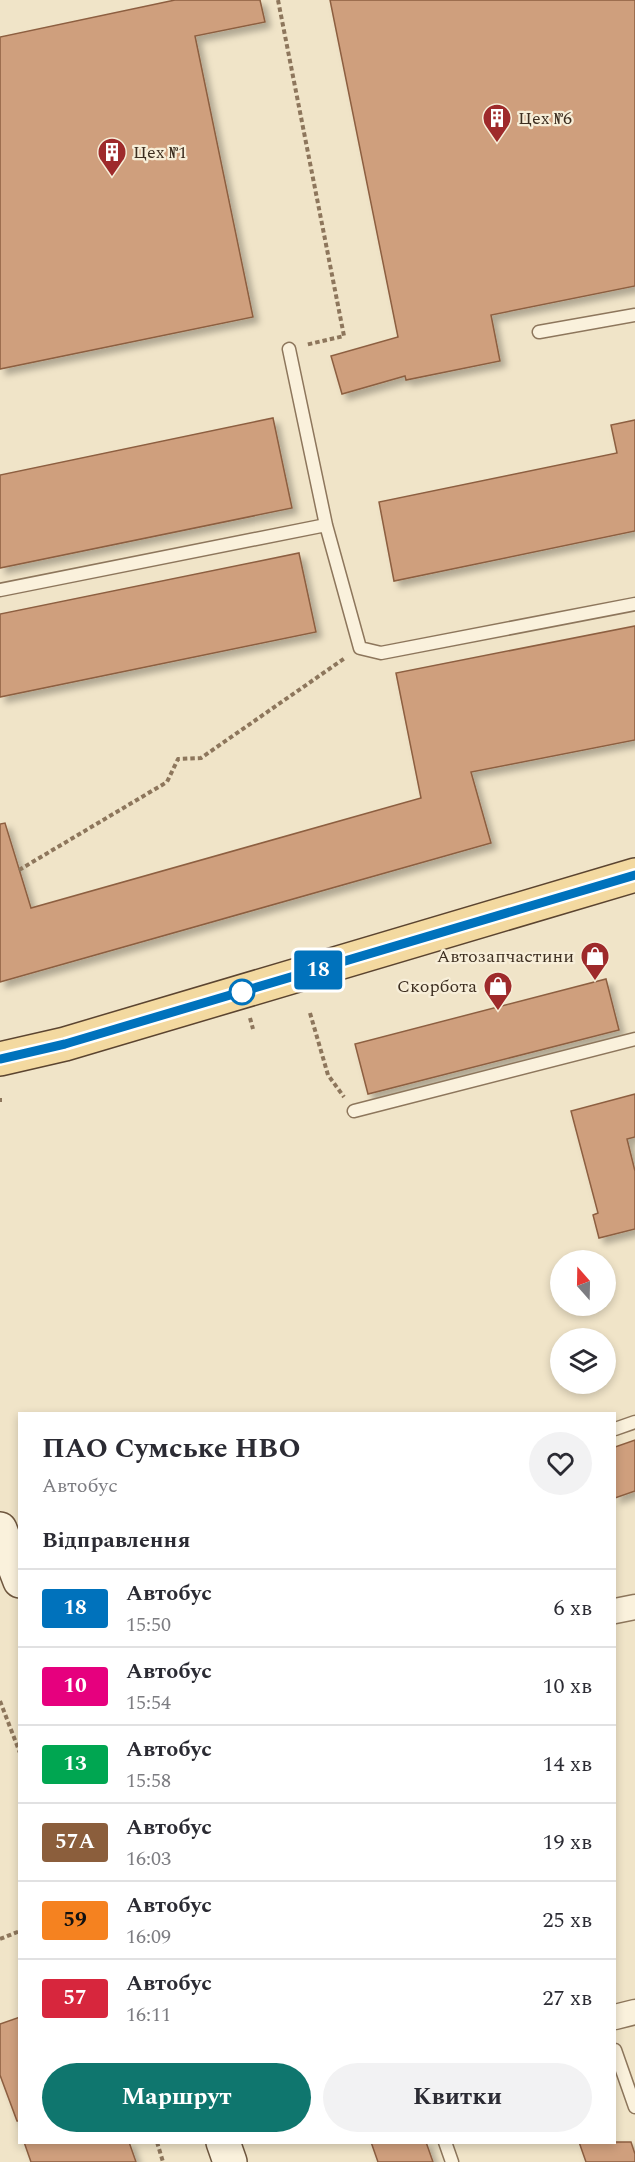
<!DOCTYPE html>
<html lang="uk">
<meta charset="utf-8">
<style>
:root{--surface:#fff;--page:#f2f2f3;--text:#2b2b33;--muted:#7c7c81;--line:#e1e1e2;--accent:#0f766e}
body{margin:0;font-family:Spectral,serif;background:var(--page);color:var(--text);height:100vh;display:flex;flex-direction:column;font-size:22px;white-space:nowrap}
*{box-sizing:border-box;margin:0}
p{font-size:20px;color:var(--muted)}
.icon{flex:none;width:33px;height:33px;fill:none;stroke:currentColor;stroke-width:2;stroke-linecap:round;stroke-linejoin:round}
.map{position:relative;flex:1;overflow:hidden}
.details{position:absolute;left:18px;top:1412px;width:598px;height:732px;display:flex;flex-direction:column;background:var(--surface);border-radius:0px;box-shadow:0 3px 9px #0003}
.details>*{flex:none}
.badge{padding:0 12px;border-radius:4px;font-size:21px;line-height:39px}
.needle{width:39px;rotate:340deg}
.fabs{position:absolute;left:550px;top:1250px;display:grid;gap:12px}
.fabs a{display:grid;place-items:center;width:66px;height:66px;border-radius:50%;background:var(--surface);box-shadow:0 3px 9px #0003;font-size:30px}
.map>.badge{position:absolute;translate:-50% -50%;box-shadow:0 0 0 3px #fff}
h2{padding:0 24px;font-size:22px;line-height:54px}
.round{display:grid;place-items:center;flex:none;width:63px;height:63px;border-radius:32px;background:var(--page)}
.summary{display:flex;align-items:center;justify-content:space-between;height:102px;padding:0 24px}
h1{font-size:28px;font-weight:700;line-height:45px}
.action{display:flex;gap:12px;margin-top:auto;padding:12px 24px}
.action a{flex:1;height:69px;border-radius:36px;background:var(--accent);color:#fff;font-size:24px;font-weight:700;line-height:69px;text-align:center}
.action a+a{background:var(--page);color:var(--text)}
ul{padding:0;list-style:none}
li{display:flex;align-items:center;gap:18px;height:78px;padding:0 24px;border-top:2px solid var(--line)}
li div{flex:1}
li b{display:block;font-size:22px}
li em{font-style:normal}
li .badge{min-width:66px;font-weight:700;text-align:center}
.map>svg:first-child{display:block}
.building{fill:#cf9f7d;stroke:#8d5f41;stroke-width:1.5;filter:url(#shadow)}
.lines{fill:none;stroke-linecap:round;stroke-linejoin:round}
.lane-casing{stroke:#8d765c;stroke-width:15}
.street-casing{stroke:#8d765c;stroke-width:27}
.secondary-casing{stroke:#6f573f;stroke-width:36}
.primary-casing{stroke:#5b4430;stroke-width:36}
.path{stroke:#8d765c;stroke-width:4;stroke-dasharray:4.5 3;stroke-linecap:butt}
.lane{stroke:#faf1dc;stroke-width:12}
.street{stroke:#faf1dc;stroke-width:24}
.secondary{stroke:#faf1dc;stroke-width:33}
.primary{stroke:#f3d9a0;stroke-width:33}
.line-casing{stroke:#fff;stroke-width:14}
.line{stroke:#0072bc;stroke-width:9}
.stop-dot{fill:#fff;stroke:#0072bc;stroke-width:3}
.labels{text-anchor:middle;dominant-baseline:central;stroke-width:4.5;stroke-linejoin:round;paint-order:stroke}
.poi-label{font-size:18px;fill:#3d2e20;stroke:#f7eed8;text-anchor:start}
</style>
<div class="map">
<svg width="635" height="2162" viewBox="0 0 635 2162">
<defs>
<filter id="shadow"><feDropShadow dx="5.5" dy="5.5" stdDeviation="3" flood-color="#0004"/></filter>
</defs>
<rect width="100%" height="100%" fill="#f0e4c8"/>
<!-- building -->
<path class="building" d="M 175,0 L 260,0 L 265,22 L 195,36 L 253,317 L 0,369 L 0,37 Z
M 330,0 L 635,0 L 635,286 L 491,315 L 500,361 L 406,380 L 405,376 L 342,394 L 331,356 L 398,337 Z
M 273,418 L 292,508 L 0,568 L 0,475 Z
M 635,420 L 635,531 L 394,581 L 379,502 L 617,453 L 611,425 Z
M 299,553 L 316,632 L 0,697 L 0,614 Z
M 635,626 L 635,740 L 471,772 L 491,843 L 0,982 L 0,824 L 5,823 L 31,908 L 421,798 L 396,673 Z
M 606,979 L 619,1030 L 368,1094 L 355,1044 Z
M 635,1094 L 635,1137 L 627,1139 L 635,1171 L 635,1229 L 599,1238 L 593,1215 L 598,1213 L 571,1111 Z
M 635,1440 L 635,1491 L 615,1498 L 615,1447 Z
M 20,2017 L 20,2121 L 17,2121 L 0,2075 L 0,2024 Z
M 24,2142 L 129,2142 L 136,2162 L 31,2162 Z
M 371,2142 L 426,2142 L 433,2162 L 378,2162 Z
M 579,2142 L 631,2142 L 635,2154 L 635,2162 L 586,2162 Z"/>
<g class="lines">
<!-- lane casing -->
<g class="lane-casing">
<path id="lane" d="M 539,332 L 635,315
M 289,349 L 326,525 L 360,648 L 381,653 L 635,604
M 0,590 L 326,525
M 354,1111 L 635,1039
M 615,1429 L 635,1422
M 615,2050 L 635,2107
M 445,2142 L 452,2162"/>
</g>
<!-- street casing -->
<g class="street-casing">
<path id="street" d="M 615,1611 L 635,1607
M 615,2017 L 635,2012"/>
</g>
<!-- secondary casing -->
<g class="secondary-casing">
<path id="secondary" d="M 0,1529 L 20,1581
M 223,2142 L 230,2162"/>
</g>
<!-- primary casing -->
<g class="primary-casing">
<path id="primary" d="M 0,1059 L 65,1044 L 635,875"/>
</g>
<!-- path -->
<path class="path" d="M 278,0 L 344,336 L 305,345
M 19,870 L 167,782 L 178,759 L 201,758 L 345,658
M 310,1013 L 328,1075 L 344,1097
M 250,1018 L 253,1029
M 0,1100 L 2,1100
M 0,1701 L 20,1753
M 0,1939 L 20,1931
M 157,2142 L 163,2162"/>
<!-- lane -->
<use href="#lane" class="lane"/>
<!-- street -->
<use href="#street" class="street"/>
<!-- secondary -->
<use href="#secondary" class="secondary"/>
<!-- primary -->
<use href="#primary" class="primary"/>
</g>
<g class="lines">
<!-- line casing -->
<g class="line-casing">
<path id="line" d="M 0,1059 L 65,1044 L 635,875"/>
</g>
<!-- line -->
<use href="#line" class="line"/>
</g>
<!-- icons -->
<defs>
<g id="building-pin" transform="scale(1.5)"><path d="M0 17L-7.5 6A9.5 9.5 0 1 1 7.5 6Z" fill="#9e2a2b" stroke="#f7eed8"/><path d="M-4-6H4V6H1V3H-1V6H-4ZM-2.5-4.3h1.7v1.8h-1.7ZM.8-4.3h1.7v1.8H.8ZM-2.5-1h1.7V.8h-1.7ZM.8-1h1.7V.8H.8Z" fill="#fff"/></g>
<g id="shop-pin" transform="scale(1.5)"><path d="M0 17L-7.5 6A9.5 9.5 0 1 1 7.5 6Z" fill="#9e2a2b" stroke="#f7eed8"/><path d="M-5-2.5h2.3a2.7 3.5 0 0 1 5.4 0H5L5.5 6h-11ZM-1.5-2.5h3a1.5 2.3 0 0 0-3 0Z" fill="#fff"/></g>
</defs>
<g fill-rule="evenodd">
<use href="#building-pin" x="497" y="118"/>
<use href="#building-pin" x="112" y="152"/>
<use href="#shop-pin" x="595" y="956"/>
<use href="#shop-pin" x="498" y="986"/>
</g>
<!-- markers -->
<circle class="stop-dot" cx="242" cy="992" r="12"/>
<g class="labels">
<!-- poi labels -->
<g class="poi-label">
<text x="518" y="118">Цех №6</text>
<text x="133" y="152">Цех №1</text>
<text x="574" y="956" text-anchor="end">Автозапчастини</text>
<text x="477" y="986" text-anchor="end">Скорбота</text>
</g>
</g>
</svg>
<div class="fabs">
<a><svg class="needle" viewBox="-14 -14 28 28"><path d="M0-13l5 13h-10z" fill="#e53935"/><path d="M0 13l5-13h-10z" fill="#7c7c81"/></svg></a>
<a><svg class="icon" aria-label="layers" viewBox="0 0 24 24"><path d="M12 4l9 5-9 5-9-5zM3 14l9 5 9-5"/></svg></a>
</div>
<b class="badge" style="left:318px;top:970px;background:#0072bc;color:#fff">18</b>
<section class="details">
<div class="summary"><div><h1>ПАО Сумське НВО</h1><p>Автобус</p></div><a class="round"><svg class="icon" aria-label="heart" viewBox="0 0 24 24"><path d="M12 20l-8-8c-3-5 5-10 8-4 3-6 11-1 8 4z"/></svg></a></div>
<h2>Відправлення</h2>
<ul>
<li><span class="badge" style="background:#0072bc;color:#fff">18</span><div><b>Автобус</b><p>15:50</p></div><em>6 хв</em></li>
<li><span class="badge" style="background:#e6007e;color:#fff">10</span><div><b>Автобус</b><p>15:54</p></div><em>10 хв</em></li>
<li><span class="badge" style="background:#00a651;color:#fff">13</span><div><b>Автобус</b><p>15:58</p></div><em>14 хв</em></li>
<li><span class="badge" style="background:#8b5e3c;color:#fff">57А</span><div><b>Автобус</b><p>16:03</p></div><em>19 хв</em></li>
<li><span class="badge" style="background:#f58220;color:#111">59</span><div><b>Автобус</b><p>16:09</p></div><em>25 хв</em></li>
<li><span class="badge" style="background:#d7263d;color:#fff">57</span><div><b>Автобус</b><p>16:11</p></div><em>27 хв</em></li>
</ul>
<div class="action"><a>Маршрут</a><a>Квитки</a></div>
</section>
</div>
